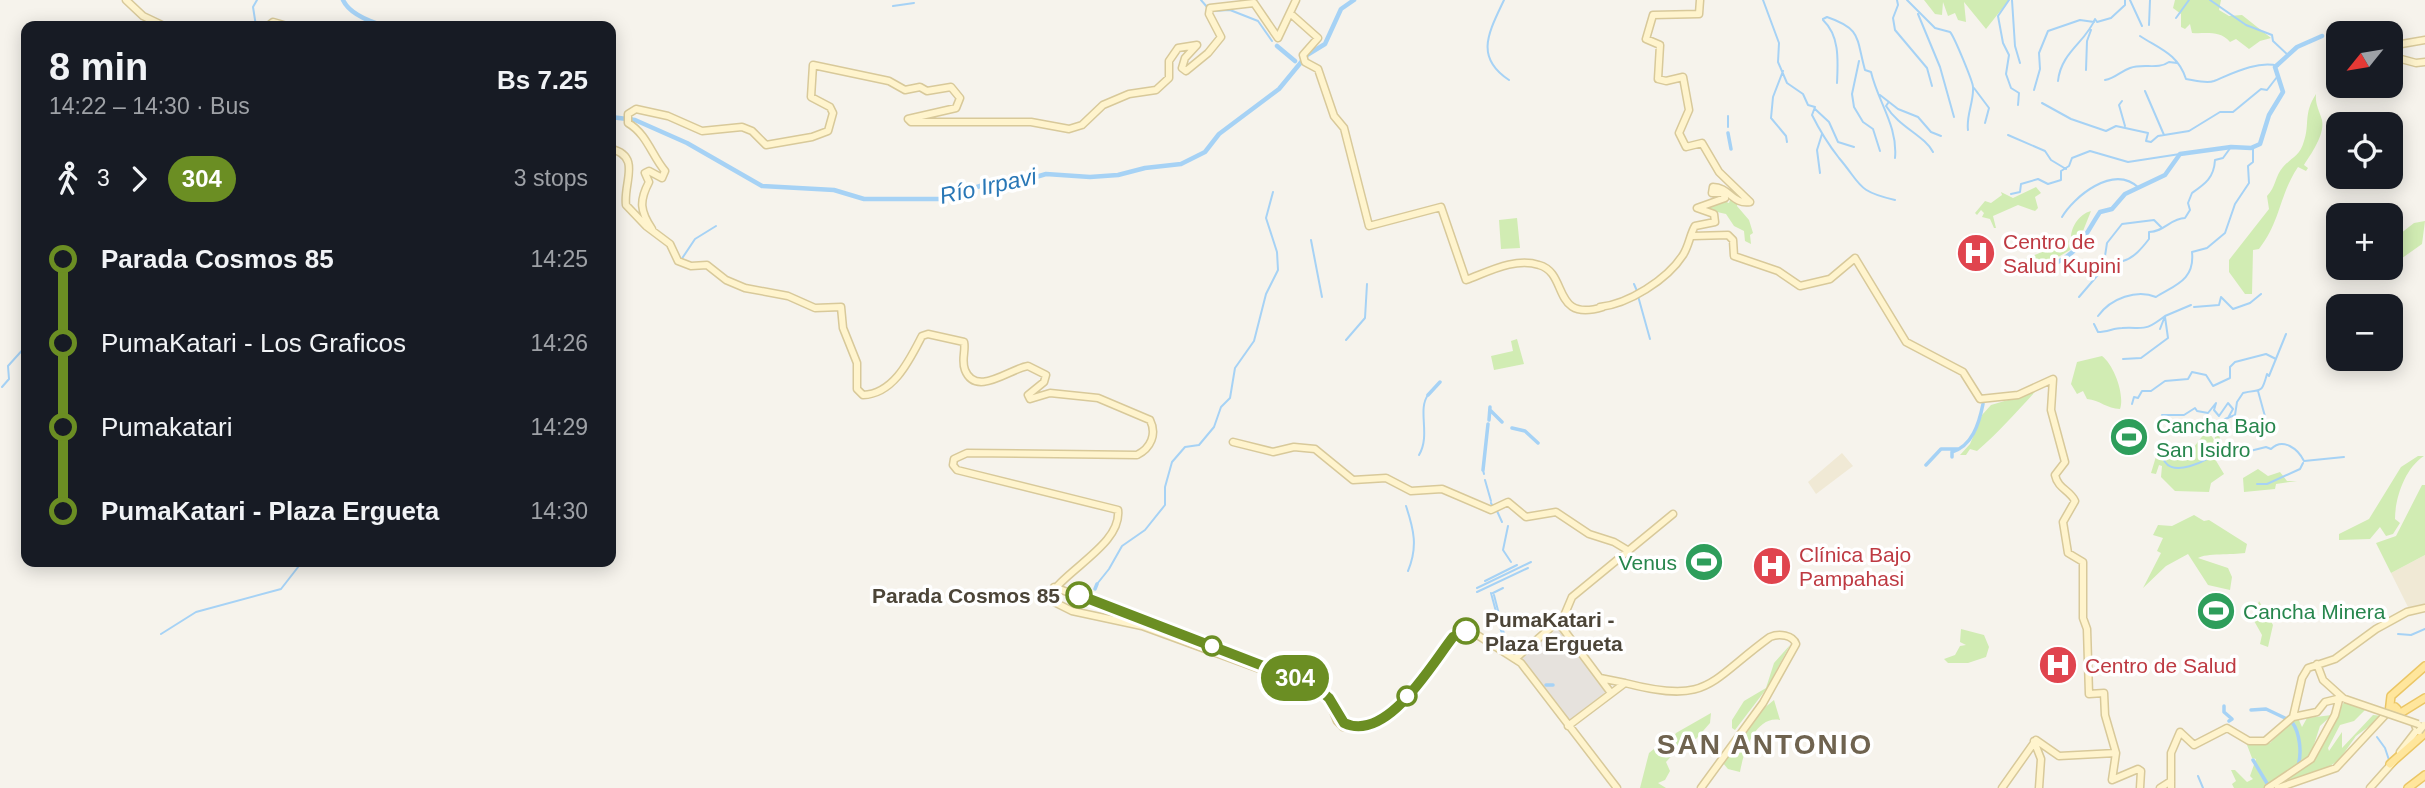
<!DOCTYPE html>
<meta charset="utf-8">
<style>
:root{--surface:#171b24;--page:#242831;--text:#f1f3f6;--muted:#9ea1a6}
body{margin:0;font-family:Helvetica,sans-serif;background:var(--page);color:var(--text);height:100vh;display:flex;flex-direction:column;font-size:26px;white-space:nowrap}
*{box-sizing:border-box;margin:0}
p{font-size:23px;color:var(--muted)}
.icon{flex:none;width:38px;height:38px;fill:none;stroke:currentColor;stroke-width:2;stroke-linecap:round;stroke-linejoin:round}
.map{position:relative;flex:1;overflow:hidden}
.drawer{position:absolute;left:21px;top:21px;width:595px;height:546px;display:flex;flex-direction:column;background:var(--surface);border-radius:14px;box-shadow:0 4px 18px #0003}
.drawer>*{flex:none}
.badge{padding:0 14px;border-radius:23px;font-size:24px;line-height:46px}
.needle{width:46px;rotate:240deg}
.fabs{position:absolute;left:2326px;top:21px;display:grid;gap:14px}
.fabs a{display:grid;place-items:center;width:77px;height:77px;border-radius:14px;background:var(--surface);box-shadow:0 4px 18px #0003;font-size:35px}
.map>.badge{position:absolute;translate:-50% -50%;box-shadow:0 0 0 4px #fff}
.legs{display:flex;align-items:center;gap:10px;height:77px;padding:0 28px;font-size:23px}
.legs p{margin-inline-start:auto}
.head{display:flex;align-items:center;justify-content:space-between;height:119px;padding:0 28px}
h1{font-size:38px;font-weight:800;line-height:52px}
ul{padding:0 28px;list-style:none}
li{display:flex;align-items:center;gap:24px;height:84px;font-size:26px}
li i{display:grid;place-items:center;width:10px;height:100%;margin:0 9px;background:currentColor}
li i::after{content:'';width:18px;height:18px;margin:-9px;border:5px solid;border-radius:50%;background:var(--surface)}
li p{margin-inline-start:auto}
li:first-child i{background:linear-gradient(#0000 50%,currentColor 0)}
li:last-child i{background:linear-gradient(currentColor 50%,#0000 0)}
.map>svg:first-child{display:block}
.industrial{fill:#e6e2dd}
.education{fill:#f0e9d5}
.green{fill:#d1ecb3}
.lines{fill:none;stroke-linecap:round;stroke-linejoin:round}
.stream{stroke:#a6d2f5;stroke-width:2}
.canal{stroke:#a6d2f5;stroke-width:3.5}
.river{stroke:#a6d2f5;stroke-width:4.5}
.secondary-casing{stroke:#d8c99a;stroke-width:9}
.primary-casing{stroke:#ebc665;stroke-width:10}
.secondary{stroke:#fff4cd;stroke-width:6}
.primary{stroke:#ffe69c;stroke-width:7}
.secondary-bridge-casing{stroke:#d8c99a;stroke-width:9;stroke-linecap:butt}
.secondary-bridge{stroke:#fff4cd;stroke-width:6}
.line-1-casing{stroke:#fff;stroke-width:16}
.line-1{stroke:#6b8e23;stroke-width:10}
.stop-1-dot{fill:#fff;stroke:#6b8e23;stroke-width:3.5}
.labels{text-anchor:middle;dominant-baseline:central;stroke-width:7;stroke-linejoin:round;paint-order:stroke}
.health-label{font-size:21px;fill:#be3a42;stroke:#fff;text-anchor:start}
.leisure-label{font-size:21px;fill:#27864d;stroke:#fff;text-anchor:start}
.stop-label{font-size:21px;font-weight:bold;fill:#4c4538;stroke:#fff;text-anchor:end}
.water-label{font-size:23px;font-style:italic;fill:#2977b6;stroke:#fff}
.district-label{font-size:28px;font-weight:bold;letter-spacing:2px;fill:#6f634f;stroke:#fff}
</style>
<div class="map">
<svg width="2425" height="788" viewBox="0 0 2425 788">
<rect width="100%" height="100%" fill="#f6f3ec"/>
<!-- industrial -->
<path class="industrial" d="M 1558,628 L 1608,691 L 1572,720 L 1566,719 L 1520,659 Z"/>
<!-- education -->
<path class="education" d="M 1842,453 L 1853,466 L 1816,494 L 1808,482 Z
M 2425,555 L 2425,604 L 2409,609 L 2391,573 Z"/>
<!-- green -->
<path class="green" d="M 1924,0 L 2009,0 L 1986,29 L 1964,2 L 1966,22 L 1958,20 L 1955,13 L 1948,16 L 1943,2 L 1942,15 L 1935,14 Z
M 2175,0 L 2221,0 L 2219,10 L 2229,16 L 2242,15 L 2271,38 L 2260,41 L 2249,49 L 2236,39 L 2230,42 C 2220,30 2206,34 2192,33 L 2190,24 L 2185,29 L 2181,27 L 2181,14 L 2173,8 Z
M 2316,94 C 2315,104 2319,110 2322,120 C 2325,134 2312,153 2304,165 L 2308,168 L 2306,171 L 2298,167 C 2279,195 2281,221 2259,249 L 2253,250 L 2252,294 L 2245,294 L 2229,272 L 2229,260 L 2269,209 L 2267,196 C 2276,187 2275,176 2283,167 C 2292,157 2300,156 2304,141 C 2310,124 2303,114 2316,94 Z
M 2036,187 L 2041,193 L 2035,197 L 2038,208 L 2035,211 L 2018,205 L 1993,216 L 1996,228 L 1994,228 L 1990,219 L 1982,217 L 1984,213 L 1981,210 L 1977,215 L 1975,213 L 1985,201 L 1991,203 L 2002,195 L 2001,192 L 2013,198 Z
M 1731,197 L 1738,203 L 1737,206 L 1749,220 L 1753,233 L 1750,235 L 1751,244 L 1745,241 L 1744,231 L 1734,226 L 1726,214 L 1699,208 L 1724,201 L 1729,203 Z
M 2091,211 L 2077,246 L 2053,260 L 2048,272 L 2042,275 L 2038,270 L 2031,269 L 2025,276 L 2014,270 C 2022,255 2042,257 2052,243 L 2066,243 L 2071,238 C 2071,227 2079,214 2091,211 Z
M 1517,218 L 1520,248 L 1501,249 L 1499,220 Z
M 2425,221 L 2422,244 L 2391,266 L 2391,241 L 2414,223 Z
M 1517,339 L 1524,364 L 1494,370 L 1491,356 L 1513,351 L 1511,341 Z
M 2102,356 C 2114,365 2125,395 2120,409 C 2107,409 2100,400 2087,399 L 2083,391 L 2077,394 L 2071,384 L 2077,362 Z
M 2044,382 C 2020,408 2001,430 1977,451 L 1970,449 L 1966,455 L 1960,455 L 1970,444 L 1982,415 L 1991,405 L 2018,397 Z
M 2208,429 L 2215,442 L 2215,437 L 2219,434 L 2223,452 L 2215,459 L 2224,474 L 2211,483 L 2209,492 L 2175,491 L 2161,477 L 2162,466 L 2159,465 L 2156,474 L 2151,473 L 2158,450 L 2161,448 L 2183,461 Z
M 2418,456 L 2424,456 C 2405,468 2395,498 2395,519 L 2400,523 L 2393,534 L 2386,536 L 2380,527 L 2370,539 L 2339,540 L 2339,534 L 2369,519 L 2401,467 Z
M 2258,469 L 2268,476 L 2280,472 L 2287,481 L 2297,481 L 2276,484 L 2275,489 L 2244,492 L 2243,478 Z
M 2422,485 L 2425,485 L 2425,555 L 2391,573 L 2376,543 L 2396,536 Z
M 2194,515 L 2204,521 L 2209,520 L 2247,544 L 2245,553 C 2232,555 2206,553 2198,558 L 2228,568 L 2232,577 L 2230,590 L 2208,585 L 2188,554 L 2166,566 L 2143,588 L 2161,553 L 2157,551 L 2163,538 L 2153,535 L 2158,525 L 2172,526 Z
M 1710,544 L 1723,561 L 1697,581 L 1685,564 Z
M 2223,595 L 2224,625 L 2208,626 L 2207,596 Z
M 2259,601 L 2273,625 L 2268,647 L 2260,644 L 2262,635 L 2253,619 Z
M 1961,629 L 1984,635 L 1989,647 L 1986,657 L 1968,663 L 1948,663 L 1944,659 L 1955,655 L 1960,646 L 1966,645 L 1960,642 Z
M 1790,645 L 1767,688 L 1735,730 L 1732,728 L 1732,720 L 1744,701 L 1766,688 L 1774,663 Z
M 1774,700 L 1780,720 C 1755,715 1743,754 1740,772 L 1728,769 L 1722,762 L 1763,709 Z
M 2344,702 L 2365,710 L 2354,721 L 2340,725 L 2328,748 L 2329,751 L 2342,732 L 2342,748 L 2373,715 L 2383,716 L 2356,736 L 2339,760 L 2327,768 L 2274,786 L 2304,766 Z
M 1711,713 L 1710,723 L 1696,739 L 1690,737 L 1682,751 L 1679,748 L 1666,762 L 1670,771 L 1665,780 L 1658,783 L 1666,788 L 1640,788 L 1649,753 L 1665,740 L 1669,741 L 1667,739 L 1672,734 L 1675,736 L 1671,741 L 1676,733 Z
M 2332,715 L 2320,726 L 2310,757 L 2265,788 L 2234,788 L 2232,784 L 2236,781 L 2231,770 L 2235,770 L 2247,782 L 2253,779 L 2250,776 L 2256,759 L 2252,758 L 2247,745 L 2270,743 L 2293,719 L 2298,718 L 2302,727 L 2307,718 Z"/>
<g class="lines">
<!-- stream -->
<path class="stream" d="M 1201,0 L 1207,7
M 1504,0 C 1489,32 1474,57 1509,80
M 1763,0 L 1779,43 L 1778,62 L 1787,83 L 1803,94 L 1808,105 L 1815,107 L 1812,115 C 1820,131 1828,144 1839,158 C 1862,185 1856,191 1895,200
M 1897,0 L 1898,5 L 1893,18 L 1895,30 L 1927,68 L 1932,86
M 1907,0 L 1935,28 L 1950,32 C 1954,36 1973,82 1973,87 C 1974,102 1966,115 1968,130
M 2009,0 L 1998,16 L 2003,43 L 2009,55 L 2006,74 L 2011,88 L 2019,93 L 2018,105
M 2012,0 L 2015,46 L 2020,63
M 2130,0 L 2142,26
M 2210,0 L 2246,25 L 2272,35 L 2273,41 L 2288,55
M 893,6 L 914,3
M 1212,11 L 1230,10 L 1258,21 L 1272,41
M 1918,14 L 1940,67 L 1954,117
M 2176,18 L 2189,0
M 1823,19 L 1827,17 C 1862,29 1856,38 1865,70 L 1871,72 C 1878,102 1898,126 1895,158
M 1823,20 C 1840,36 1838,61 1837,83
M 2149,25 L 2150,0
M 256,26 L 253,7 L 257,0
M 2140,36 C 2160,49 2178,54 2186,79 C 2194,80 2206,84 2214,81 C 2231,74 2258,60 2278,66
M 1859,61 L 1852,94 L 1854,107 L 1863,122 L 1873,129 L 1880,151
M 2086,70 L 2087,41 L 2091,30
M 1783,71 L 1773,97 L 1771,118 L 1786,136 L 1787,142
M 2105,80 C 2116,78 2119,72 2130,68 C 2143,63 2158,70 2169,62 L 2177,63
M 2058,81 C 2061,52 2086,42 2095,19 L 2097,22 L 2111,18 L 2125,5 L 2125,0
M 1974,88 L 1989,108 L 1985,123
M 2034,90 L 2040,69 L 2039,53 L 2048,31 L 2080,20 L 2094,22
M 2145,91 L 2164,135
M 1880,95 L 1898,109 L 1918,117 L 1931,132 L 1941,136
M 2122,101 L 2119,105 L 2125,126
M 1888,103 L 1886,106 C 1899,127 1925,136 1933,152
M 2042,103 L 2071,119 L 2106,131 L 2116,126 L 2148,133 L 2146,141 L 2151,142 L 2158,136 L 2189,131 L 2220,112 L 2233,112 L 2261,89 L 2267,90 L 2277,77
M 1815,109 L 1829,122 L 1838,142 L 1854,147
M 1728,116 L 1728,127
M 2008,135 L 2045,151 L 2051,160 L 2066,169
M 1820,173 L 1817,150 L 1822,134
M 2011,194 L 2020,192 L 2021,184 L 2038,179 L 2048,184 L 2061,180 L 2061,171 L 2069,166 L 2072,158 L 2090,151 L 2128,162 L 2180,154
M 2062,217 C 2073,198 2113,163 2139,188
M 1311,240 L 1322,297
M 681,260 L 695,239 L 716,226
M 2123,261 C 2134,258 2142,248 2149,239 L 2149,232 C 2164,232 2171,218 2185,218 L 2190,210 L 2188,203 L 2192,193 C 2205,184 2214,178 2215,160 L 2223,158 L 2231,147
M 1634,284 L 1637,291
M 1638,296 L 1650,339
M 2079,297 L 2103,269 L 2107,243 L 2122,224 L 2154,220 L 2161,227
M 2194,307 L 2219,305 L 2221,297 L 2233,309 L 2250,303 L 2261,294
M 2098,316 C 2111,298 2137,289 2156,297 C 2175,285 2195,280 2192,252 L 2207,248 L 2225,233 L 2235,204 L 2249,183 L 2248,166 L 2253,162 L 2253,147
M 2094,324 L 2098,332 C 2107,332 2114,328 2122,328 C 2146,327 2144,332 2165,316
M 2160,329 L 2165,316 L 2191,305
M 1346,340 L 1365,318 L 1367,284
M 2123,359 L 2141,358 L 2168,338 L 2165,317
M 2,387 L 9,379 L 8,366 L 26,346
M 2258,391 L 2266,420
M 2132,404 L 2134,397 L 2138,398 L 2142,391 L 2151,391 L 2165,381 L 2188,379 L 2192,372 L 2206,375 L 2213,386 L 2230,378 L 2230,367 L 2235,362 L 2266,354 L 2276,359
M 2162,415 L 2184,415 L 2195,408 L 2197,411 L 2208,413 L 2216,403 L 2214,410 L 2219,416 L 2228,403 L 2233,409 L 2228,418
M 2235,417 L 2238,422 L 2235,435
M 2214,432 L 2225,419 L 2235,415 L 2237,402 L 2243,393 C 2261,388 2261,396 2267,374 L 2269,376 L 2286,334
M 2162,453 C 2165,484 2212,459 2223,448 L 2242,453 L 2266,447 L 2271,449 C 2283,437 2298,449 2304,461 L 2344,457
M 1419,455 C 1431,435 1417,410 1428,395
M 1483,470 L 1484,474
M 1485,480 L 1491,501
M 2257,484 L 2267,484 L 2300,469 L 2303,463
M 1491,503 L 1492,505
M 1406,506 C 1414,530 1418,547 1408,571
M 1497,511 L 1502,522
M 1508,526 L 1503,550 L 1511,562
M 1485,581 L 1517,565
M 1097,584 L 1109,569 L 1122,546 L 1145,530 L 1165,505 L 1165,487 L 1172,462 L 1185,447 L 1199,445 L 1214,427 L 1221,407 L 1230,398 L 1235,368 L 1254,341 L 1266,294 L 1278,270 L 1277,252 L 1266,218 L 1273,192
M 1477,588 L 1531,562
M 1477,592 L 1528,568
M 1491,593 L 1506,649
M 1493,593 L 1503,588
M 1494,595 L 1509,653
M 161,634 L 196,612 L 281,589 L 302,562
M 2398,634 L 2411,635 L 2425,629
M 2377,737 L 2385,748 L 2389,760
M 2198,776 L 2203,788"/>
<!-- canal -->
<path class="canal" d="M 1728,133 L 1731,149
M 1428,395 L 1440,382
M 1490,410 L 1502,422
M 1489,420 L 1490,407
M 1512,428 L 1525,431 L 1538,443
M 1952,457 L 1952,452 C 1972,446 1979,424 1983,404
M 1926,465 L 1941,449 L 1959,449
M 1483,470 L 1488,424
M 1095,589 L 1097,584
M 1546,685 L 1553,685
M 2224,706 L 2224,712 L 2232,719 L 2229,721
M 2251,710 L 2266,709 L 2287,719
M 2292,722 C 2300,733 2302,753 2298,766
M 2253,760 L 2268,785"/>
<!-- river -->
<path class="river" d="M 343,0 C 350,15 371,22 385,26
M 1277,46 L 1295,61
M 611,117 L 635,120 L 687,143 L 762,186 L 834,190 L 864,199 L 941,199 L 986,184 L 1026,180 L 1046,174 L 1090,177 L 1118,175 L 1145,168 L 1181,164 L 1205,152 L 1219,134 L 1279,89 L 1307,55 L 1325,44 L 1341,9 L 1354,0
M 2054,274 L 2056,263 C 2081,251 2085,234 2100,212 L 2112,209 L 2125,194 L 2165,175 L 2180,154 L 2231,147 L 2251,148 L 2260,144 L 2269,115 L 2283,92 L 2275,67 L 2297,47 L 2322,36"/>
<!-- secondary casing -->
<g class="secondary-casing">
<path id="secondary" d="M 126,0 L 143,16 L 164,26
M 1700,0 L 1699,14 L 1653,15 L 1646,39 L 1660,45 L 1658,79 L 1666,81 L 1683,77 L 1689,110 L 1679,133 L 1686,147 L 1702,143 L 1719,172 L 1750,202
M 1291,14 L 1318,38 L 1303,55 L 1305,62 L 1318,69 L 1334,116 L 1344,128 L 1369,226 L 1441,207 L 1466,280 C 1488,272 1515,257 1539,265 C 1569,273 1551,323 1603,307
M 268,26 L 273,22 L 287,26
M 2390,46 L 2425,40
M 2390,56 L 2416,63 L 2425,62
M 611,149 C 642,156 623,183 626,205 L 646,226 L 670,244 L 678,261 L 691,266 L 707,265 L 726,280 L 745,288 L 788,296 L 815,308 L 841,307 L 843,328 L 857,363 L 857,389 L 863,395 C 894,394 910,359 922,336 L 928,334 L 964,342 C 966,351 961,360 965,370 C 976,398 1011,368 1028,366 L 1046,375 L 1044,382 L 1028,395 L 1030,399 L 1050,393 L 1098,398 L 1150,420 C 1157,434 1151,448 1137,455 L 967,453 L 954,459 L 953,465 L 957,470 L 1118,510 C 1122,545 1063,570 1048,599 L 1072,611 L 1142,626 L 1323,692
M 652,229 C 640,211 639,201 649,182 L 645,173 L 649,171 L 662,178 L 665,171 C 652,156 647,134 628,123 L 628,114 L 636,109 L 668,116 L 702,131 L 742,127 L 752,131 L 766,145 L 812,137 L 828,131 L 833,113 L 830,107 L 811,97 L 813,65 L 889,81 L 905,90 L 920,87 L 927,91 L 951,87 L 960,98 L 956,108 L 908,119 L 911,122 L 1031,122 L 1069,129 L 1082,125 L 1103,105 L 1129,94 L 1156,90 L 1169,78 L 1169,61 L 1178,48 L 1197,45 L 1185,58 L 1182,68 L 1186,71 L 1208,53 L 1221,37 L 1209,14 L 1210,8 L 1254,3 L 1278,38 L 1296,0
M 1693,236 L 1728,235 L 1733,240 L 1734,256 L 1778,271 L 1800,286 L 1830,279 L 1855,258 L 1906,342 L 1963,372 L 1980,399 L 2018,395 L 2053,379 L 2051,410 L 2065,462 L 2055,475 C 2058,489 2070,490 2075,501 L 2063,522 L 2068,553 L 2083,562 L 2083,618 L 2087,629 L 2089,694 L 2104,693 L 2105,715 L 2116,753 L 2112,780 L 2138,769 L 2141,771 L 2140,788
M 1600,307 C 1628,304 1667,280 1683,255 C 1689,246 1690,234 1695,226 L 1715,222 L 1714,214 L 1697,208 L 1725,198 L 1723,193 L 1712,193 L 1713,187 C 1729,187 1733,205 1750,202
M 1233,442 L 1273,452 L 1294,447 L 1315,449 L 1353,480 L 1386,478 L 1411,491 L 1442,489 L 1491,510 L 1508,502 L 1526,517 L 1556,512 L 1589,534 L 1614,542 L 1629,551
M 1054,587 L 1315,686 L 1325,694
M 1558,622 L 1611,693
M 1515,659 L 1564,616 L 1572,597 L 1673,514
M 2317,664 L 2323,680 L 2343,698
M 1600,678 L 1625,683
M 1327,696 L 1337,721 L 1343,727 C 1420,728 1427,634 1471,631 L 1521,663 L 1617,788
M 1335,708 L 1344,723 L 1350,725
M 2293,717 L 2317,712 L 2325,702 L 2337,699
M 1568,726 L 1625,683 C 1710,705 1708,682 1770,637 C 1779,633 1793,635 1796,644 L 1763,703 L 1701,788
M 2034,741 L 2041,759 L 2039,788
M 2400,752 L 2417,730 L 2415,725 L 2421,727
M 2002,788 L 2036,740 L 2059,756 L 2116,753
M 2160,788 L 2171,781
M 2171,788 L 2171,753 L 2180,732 L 2194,745 L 2227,728 L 2249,741 L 2265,741 L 2293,717 L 2302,678 L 2308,668 L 2335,659 L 2376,629 L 2407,612 L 2425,608
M 2268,788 L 2311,759 L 2335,715 L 2339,700
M 2278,788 L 2336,768 L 2388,712
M 2370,788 L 2394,761"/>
</g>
<!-- primary casing -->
<g class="primary-casing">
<path id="primary" d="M 2425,666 L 2391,696 L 2389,713 L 2399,714 L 2425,698
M 2395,707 L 2397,709
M 2390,764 L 2425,733
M 2408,788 L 2425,775"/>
</g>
<!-- secondary -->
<use href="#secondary" class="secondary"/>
<!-- primary -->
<use href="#primary" class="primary"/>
<!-- secondary-bridge casing -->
<g class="secondary-bridge-casing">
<path id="secondary-bridge" d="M 2345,699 L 2418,724
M 2419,731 L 2424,725"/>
</g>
<!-- secondary-bridge -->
<use href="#secondary-bridge" class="secondary-bridge"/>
</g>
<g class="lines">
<!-- line-1 casing -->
<g class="line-1-casing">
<path id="line-1" d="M 1079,595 L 1315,686 L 1329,698 L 1344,723 C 1387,743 1431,665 1453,637 L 1466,631"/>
</g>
<!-- line-1 -->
<use href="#line-1" class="line-1"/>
</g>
<!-- icons -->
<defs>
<g id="hospital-disc" transform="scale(2.0125)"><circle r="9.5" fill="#e0444e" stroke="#fff"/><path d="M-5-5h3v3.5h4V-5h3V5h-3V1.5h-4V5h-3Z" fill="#fff"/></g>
<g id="stadium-disc" transform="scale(2.0125)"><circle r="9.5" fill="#2e9e5b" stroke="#fff"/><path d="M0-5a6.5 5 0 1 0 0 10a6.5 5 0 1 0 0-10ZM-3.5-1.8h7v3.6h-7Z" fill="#fff"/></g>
</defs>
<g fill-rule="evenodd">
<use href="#hospital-disc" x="1976" y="253"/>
<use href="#stadium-disc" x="2129" y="437"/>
<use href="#stadium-disc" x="1704" y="562"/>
<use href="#hospital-disc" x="1772" y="566"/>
<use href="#stadium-disc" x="2216" y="611"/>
<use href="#hospital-disc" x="2058" y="665"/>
</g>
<!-- markers -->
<g class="stop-1-dot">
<circle cx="1079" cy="595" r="12"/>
<circle cx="1466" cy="631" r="12"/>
<circle cx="1212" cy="646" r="9"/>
<circle cx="1407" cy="696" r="9"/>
</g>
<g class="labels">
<!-- health labels -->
<g class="health-label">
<text x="2003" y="241">Centro de<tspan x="2003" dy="24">Salud Kupini</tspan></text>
<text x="1799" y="554">Clínica Bajo<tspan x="1799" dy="24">Pampahasi</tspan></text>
<text x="2085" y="665">Centro de Salud</text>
</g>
<!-- leisure labels -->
<g class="leisure-label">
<text x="2156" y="425">Cancha Bajo<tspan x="2156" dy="24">San Isidro</tspan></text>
<text x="1677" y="562" text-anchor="end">Venus</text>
<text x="2243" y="611">Cancha Minera</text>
</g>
<!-- stop labels -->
<g class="stop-label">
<text x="1060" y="595">Parada Cosmos 85</text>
<text x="1485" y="619" text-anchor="start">PumaKatari -<tspan x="1485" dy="24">Plaza Ergueta</tspan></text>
</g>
<!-- water labels -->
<g class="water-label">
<text transform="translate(988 186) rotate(-12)">Río Irpavi</text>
</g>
<!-- district labels -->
<g class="district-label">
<text x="1765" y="744">SAN ANTONIO</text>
</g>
</g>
</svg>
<div class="fabs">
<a><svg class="needle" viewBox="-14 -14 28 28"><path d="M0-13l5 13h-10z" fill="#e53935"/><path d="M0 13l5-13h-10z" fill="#9ea1a6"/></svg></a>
<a><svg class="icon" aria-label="locate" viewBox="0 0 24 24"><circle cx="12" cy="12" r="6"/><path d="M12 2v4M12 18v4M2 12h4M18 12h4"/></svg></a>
<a>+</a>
<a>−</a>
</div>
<b class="badge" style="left:1295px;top:678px;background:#6b8e23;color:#fff">304</b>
<section class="drawer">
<div class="head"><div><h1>8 min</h1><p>14:22 – 14:30 · Bus</p></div><b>Bs 7.25</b></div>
<div class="legs"><svg class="icon" aria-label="walk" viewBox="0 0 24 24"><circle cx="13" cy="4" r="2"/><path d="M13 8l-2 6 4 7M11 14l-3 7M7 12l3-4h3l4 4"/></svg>3<svg class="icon" aria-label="forward" viewBox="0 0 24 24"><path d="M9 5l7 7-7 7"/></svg><b class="badge" style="background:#6b8e23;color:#fff">304</b><p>3 stops</p></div>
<ul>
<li><i style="color:#6b8e23"></i><b>Parada Cosmos 85</b><p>14:25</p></li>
<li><i style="color:#6b8e23"></i><span>PumaKatari - Los Graficos</span><p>14:26</p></li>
<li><i style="color:#6b8e23"></i><span>Pumakatari</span><p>14:29</p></li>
<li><i style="color:#6b8e23"></i><b>PumaKatari - Plaza Ergueta</b><p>14:30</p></li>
</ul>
</section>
</div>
